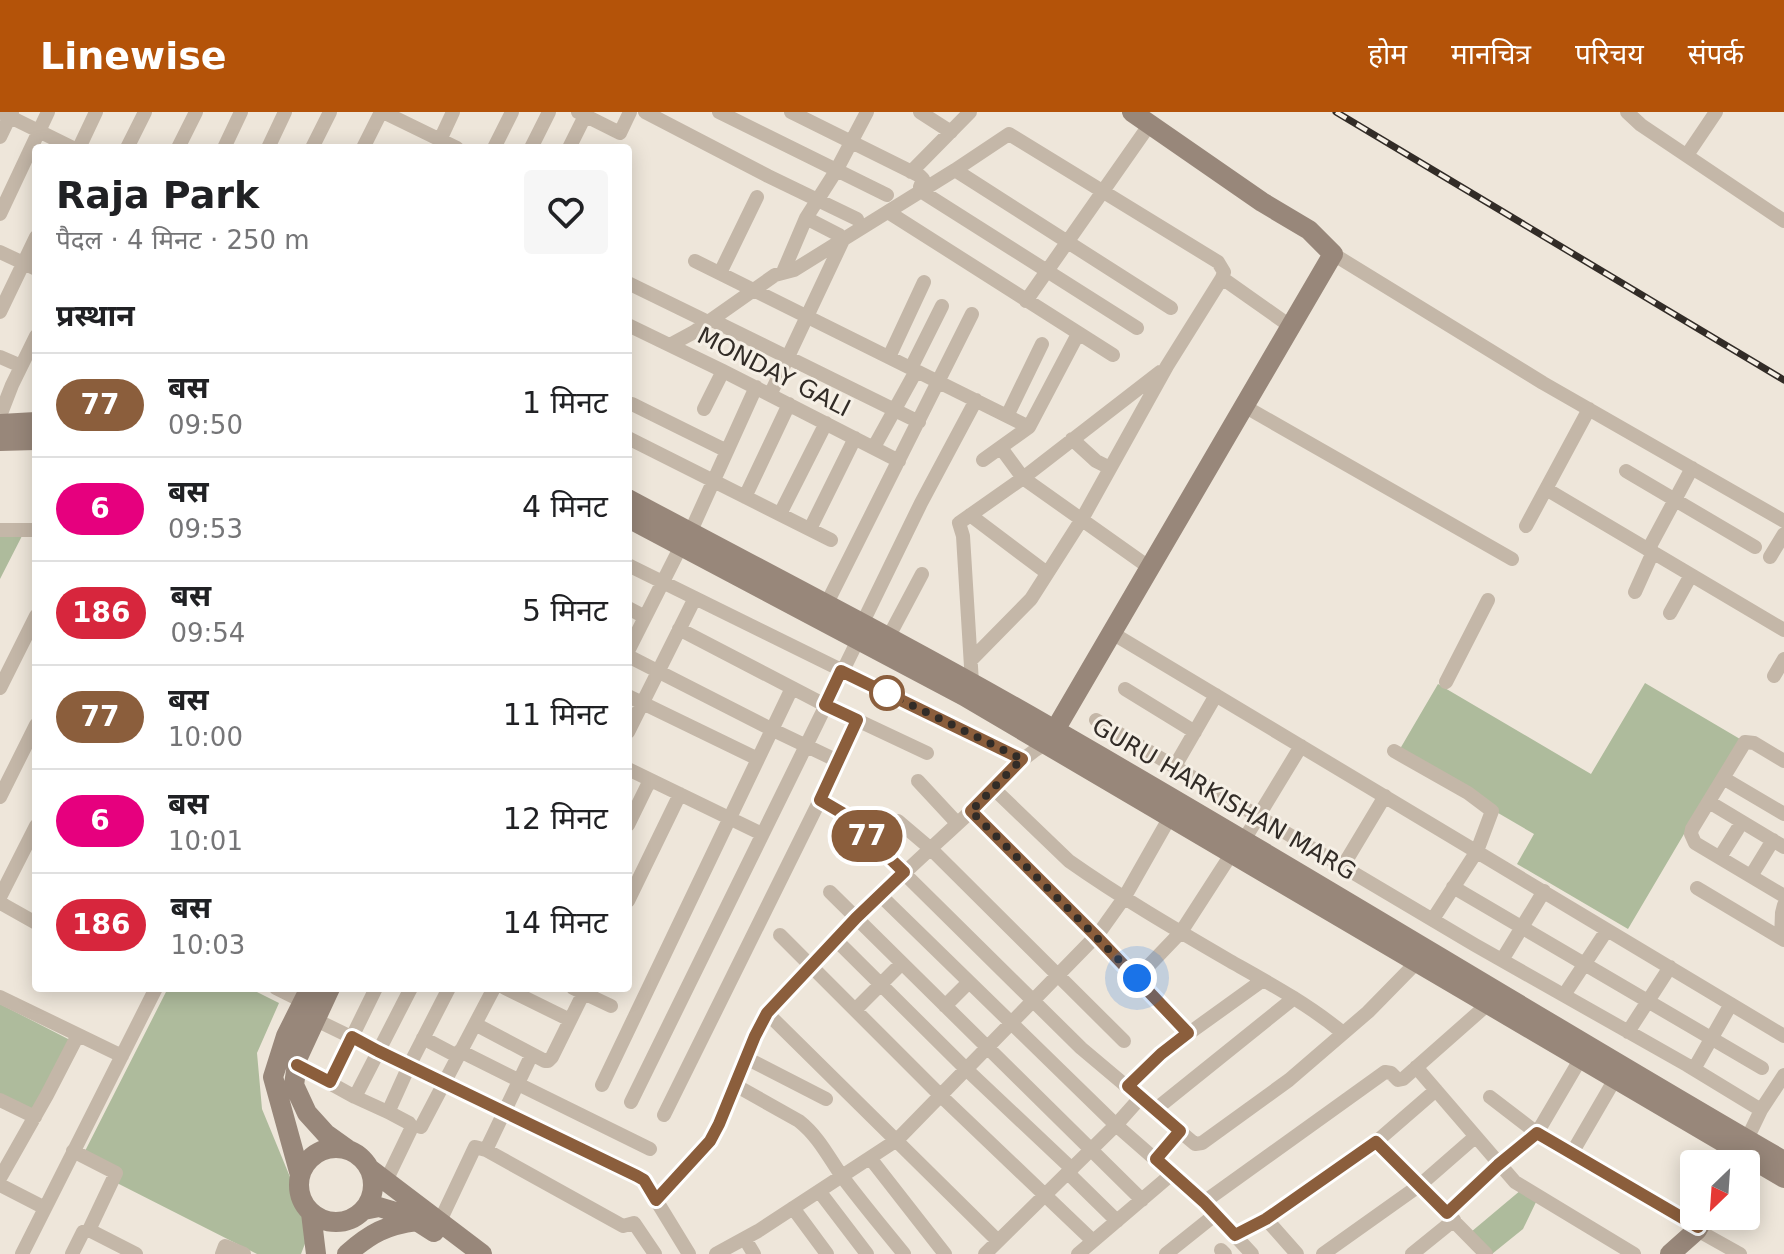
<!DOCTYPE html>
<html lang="hi">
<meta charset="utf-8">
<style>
:root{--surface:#fff;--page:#f6f6f6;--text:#202124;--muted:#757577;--line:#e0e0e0;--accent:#b45309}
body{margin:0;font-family:"DejaVu Sans","Noto Sans Devanagari",sans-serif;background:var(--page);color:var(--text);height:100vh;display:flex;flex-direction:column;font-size:30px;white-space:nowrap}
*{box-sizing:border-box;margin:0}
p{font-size:26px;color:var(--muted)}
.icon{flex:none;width:44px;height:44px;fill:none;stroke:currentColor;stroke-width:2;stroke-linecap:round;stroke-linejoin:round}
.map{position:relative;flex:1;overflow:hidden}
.details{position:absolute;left:32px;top:32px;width:600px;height:848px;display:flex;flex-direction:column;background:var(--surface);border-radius:8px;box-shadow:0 4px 20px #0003}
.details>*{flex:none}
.badge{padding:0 16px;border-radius:26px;font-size:28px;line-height:52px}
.needle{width:52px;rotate:205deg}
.controls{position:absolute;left:1680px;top:1038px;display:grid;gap:16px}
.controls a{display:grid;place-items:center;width:80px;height:80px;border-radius:8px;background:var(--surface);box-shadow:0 4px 20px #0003;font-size:40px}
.you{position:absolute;width:40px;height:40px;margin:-20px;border:6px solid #fff;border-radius:50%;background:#1a73e8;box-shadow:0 0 0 12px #1a73e833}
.map>.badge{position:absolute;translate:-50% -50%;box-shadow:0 0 0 4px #fff}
h2{padding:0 24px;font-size:30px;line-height:72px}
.round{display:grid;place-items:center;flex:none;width:84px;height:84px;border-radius:8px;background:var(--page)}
.summary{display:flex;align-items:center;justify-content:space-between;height:136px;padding:0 24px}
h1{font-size:38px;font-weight:700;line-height:60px}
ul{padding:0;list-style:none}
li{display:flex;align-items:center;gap:24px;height:104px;padding:0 24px;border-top:2px solid var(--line)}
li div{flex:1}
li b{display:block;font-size:30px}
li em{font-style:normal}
li .badge{min-width:88px;font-weight:700;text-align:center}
header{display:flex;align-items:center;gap:48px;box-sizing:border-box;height:112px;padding:0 40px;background:var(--accent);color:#fff}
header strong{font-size:38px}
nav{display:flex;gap:44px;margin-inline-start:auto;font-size:28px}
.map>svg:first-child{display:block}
.green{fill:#aebb9c}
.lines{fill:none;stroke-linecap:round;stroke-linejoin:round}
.street{stroke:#c4b7a8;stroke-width:14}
.secondary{stroke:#98877a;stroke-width:20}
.rail-casing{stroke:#322c27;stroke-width:7}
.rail{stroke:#f6f0e6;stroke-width:4;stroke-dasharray:12;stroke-linecap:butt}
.line-casing{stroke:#fff;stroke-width:18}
.line{stroke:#8b5e3c;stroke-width:12}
.walk{stroke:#322c27;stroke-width:8;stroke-dasharray:0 14.4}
.stop-dot{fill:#fff;stroke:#8b5e3c;stroke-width:4}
.labels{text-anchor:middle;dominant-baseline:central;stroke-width:6;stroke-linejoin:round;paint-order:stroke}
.street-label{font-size:24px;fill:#322c27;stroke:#f6f0e6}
</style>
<header>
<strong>Linewise</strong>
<nav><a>होम</a><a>मानचित्र</a><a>परिचय</a><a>संपर्क</a></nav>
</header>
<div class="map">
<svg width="1784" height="1142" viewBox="0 0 1784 1142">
<rect width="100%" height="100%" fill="#eee6da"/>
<!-- green -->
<path class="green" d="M 0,422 L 23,422 L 0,467 Z
M 1645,571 L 1740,627 L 1628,817 L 1517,752 L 1534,722 L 1397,642 L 1438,572 L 1591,662 Z
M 168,876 L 249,876 L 279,891 L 257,941 L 262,997 L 311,1116 L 301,1142 L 257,1142 L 115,1070 L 83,1043 Z
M 0,892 L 72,929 L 35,1000 L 0,982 Z
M 1521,1078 L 1537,1088 L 1523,1117 L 1492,1142 L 1471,1120 Z"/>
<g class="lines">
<!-- street -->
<path class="street" d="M 0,0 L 73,36
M 383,0 L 457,36
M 578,0 L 620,21 L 630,0
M 645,0 L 768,64 L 857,107
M 719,0 L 887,83
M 791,0 L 920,64 L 923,67 L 920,75 L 924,81 L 1137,216
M 920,0 L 951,20
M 1627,0 L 1641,13 L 1784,109
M 0,25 L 12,0
M 440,28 L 453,0
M 79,36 L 96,0
M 127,36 L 145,0
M 178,36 L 196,0
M 224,36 L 241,0
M 268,36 L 285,0
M 312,36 L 330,0
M 363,36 L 381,0
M 494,36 L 512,0
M 531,36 L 549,0
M 569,36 L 585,4
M 1687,43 L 1716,0
M 955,58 L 1171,196
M 911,60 L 970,0
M 888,100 L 1113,243
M 0,102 L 48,0
M 806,106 L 839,123 L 843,127
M 0,140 L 36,157
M 1333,142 L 1543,271 L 1784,409
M 695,149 L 1029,315
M 783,160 L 806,106 L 836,59 L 867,0
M 720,161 L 757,85
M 1222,166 L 1290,214
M 628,171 L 708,210
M 1026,189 L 1150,12
M 0,200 L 36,125
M 712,208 L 919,310
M 628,213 L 723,259 L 899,349
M 670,233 L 694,220 L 775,163 L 794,158 L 955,58 L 1009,22 L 1218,150 L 1224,160 L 1222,166 L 1167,254 L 1082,407 L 1031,487 L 972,547
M 0,245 L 21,254
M 889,245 L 924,170
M 911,256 L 942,194
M 770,283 L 843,128
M 632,292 L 727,339
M 1244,294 L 1512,447
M 704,297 L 723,259
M 0,304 L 12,273 L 36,224
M 1007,304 L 1042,232
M 628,326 L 831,428
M 1072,327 L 1096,349 L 1110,356
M 874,335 L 916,259
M 1001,336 L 1023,366 L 1150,456
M 983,348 L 1029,315 L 1078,222
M 1626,359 L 1755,435
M 1546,377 L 1784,518
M 745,385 L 789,292
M 780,402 L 826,311
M 970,403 L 1047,461
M 1526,414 L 1589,297
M 810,417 L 855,326
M 0,418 L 36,418
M 690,421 L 756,275
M 1648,438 L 1692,356
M 1770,445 L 1784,422
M 628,453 L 1022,647
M 1635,480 L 1653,440
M 826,493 L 972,202
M 628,496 L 645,505
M 1670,501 L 1691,463
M 862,512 L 921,391 L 976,288
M 679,517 L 825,593 L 927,641
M 1112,521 L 1784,924
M 888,526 L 922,462
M 628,539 L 681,434
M 628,544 L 773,618 L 838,649
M 1774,564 L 1784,547
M 1446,570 L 1488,488
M 972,571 L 963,424 L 959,411 L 1023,366 L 1160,260
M 0,576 L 36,504
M 1125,577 L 1195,620
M 628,584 L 758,647
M 1096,608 L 1475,833 L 1687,953 L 1761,998
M 628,620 L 695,486
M 1394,639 L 1468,681 L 1492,699 L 1477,739 L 1433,807
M 1784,649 L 1754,631 L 1745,630 L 1692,717 L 1691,722 L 1695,731 L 1784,784
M 1175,654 L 1216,583
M 628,657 L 762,722
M 1723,666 L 1784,702
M 918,669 L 957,711
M 994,677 L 1069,749 C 1120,785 1175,817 1230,849 C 1269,871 1308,892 1343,921
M 0,685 L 36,613
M 820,688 L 844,702 L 1081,936 L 1195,1032 L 1202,1031 L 1289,968 L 1368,900 L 1417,850
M 1709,690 L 1784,735
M 971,699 L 1096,824 L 1188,921
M 898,709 L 931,737 L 1124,929
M 628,713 L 650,668
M 1244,728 L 1301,634
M 1720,745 L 1742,710
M 1343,754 L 1385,684
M 1751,764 L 1773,728
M 1453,775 L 1762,956
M 1697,776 L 1784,828
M 830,780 L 1142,1088
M 880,783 L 1116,1013 L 1204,1090 L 1252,1142
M 0,785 L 36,714
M 0,789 L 4,793 L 36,811
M 628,789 L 680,682
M 780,823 L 941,984 L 1093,1129
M 1781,826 L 1782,801 L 1784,793
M 836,828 L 966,957 L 1072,1057
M 1502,848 L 1544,779
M 1137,866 L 1181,820 L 1232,741
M 276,876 L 304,890
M 505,876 L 570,908
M 573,876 L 611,894
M 1564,883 L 1607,818
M 0,885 L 122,944
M 945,894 L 968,871
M 855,898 L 902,851
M 767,901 L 998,1129
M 316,908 L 637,1064 L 644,1068 L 656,1088
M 475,912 L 545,949 L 548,949 L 552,945 L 586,876
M 1628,920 L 1670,855
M 423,926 L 457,944
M 460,939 L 520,969
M 746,946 L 826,987
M 297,953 L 355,985 L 390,1001
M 1416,955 L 1515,1070 L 1634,1142
M 1694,957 L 1731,892
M 330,970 L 376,876
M 518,972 L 650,1037
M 602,973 L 792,576
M 735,973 L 799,1009 C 818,1024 828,1044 841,1063 C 861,1090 883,1116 904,1142
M 1128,974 L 1161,942 L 1181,927 L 1263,868
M 355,985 L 411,876
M 1490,985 L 1537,1021 L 1698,1115
M 0,988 L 35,1005
M 631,990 L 858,528
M 1156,997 L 1294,886
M 664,1003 L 820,688 L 857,608
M 421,1015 L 494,876
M 1747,1027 L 1761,998 L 1784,963
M 1376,1030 L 1486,1142
M 486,1038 L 532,942
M 73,1039 L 116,1061 L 89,1118
M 1572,1041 L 1615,967
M 870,1046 L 945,1142
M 1156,1047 L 1180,1019
M 1068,1061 L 1117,1109
M 0,1066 L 47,983 L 78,923
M 386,1069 L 412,1015 L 409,1011 L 392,1002 L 390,1001 L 390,996 L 409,954 L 449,876
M 0,1073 L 45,1096
M 819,1079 L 867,1142
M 1204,1090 L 1385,960 L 1391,961 L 1398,968 L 1403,967 L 1488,892
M 793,1096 L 827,1142
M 1447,1101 L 1498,1053 L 1537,1021 L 1581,946
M 1266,1107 L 1376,1030 L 1436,978
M 440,1109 L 475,1035 L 486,1038 L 623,1114 L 634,1111 L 655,1142
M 1697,1118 L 1740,1142
M 1235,1123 L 1266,1107 L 1297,1142
M 745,1127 L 754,1142
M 1221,1138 L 1225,1142
M 22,1142 L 156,876
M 72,1142 L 83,1120 L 89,1118 L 136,1142
M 222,1142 L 225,1134 L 244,1142
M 689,1142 L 656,1088 L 710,1029 L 719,1012 L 755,924 L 767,901 C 828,829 899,766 968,702 C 993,678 1015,649 1045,632
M 716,1142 L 758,1119 L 897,1028 L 1099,821 L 1124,786 L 1170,705
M 985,1142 L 1116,1013 L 1141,985
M 1078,1142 L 1173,1061
M 1166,1142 L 1216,1102
M 1323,1142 L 1420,1073 L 1475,1025
M 1412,1142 L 1454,1108"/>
<!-- secondary -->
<path class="secondary" d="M 0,312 L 36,310
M 0,329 L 36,328
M 628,387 C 768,462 909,534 1046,613 C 1294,755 1537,906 1784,1049
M 628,406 L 964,584 L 1784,1066
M 1055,618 L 1333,142 L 1309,118 L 1262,90 L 1132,0
M 330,876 L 298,945 L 294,973 L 307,1001 L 326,1022 L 347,1037
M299 1073a37 37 0 1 1 74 0a37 37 0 1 1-74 0Z
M 370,1057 L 482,1142
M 300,1063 L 273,965 L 286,924 L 310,876
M 364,1098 L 379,1095 L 409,1104 L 434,1120
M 311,1101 L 316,1142
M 347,1142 C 371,1121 386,1113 417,1109
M 1670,1142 L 1697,1118 L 1705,1104"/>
<!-- rail casing -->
<g class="rail-casing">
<path id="rail" d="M 1336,0 L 1784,268"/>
</g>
<!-- rail -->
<use href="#rail" class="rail"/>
</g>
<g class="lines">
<!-- line casing -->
<g class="line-casing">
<path id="line" d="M 297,953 L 330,970 L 352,925 L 378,939 L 637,1064 L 644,1068 L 656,1088 L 710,1029 L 719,1012 L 755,924 L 767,901 L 856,806 L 904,760 L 844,702 L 820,688 L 857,608 L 825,593 L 841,559 L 1022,647 L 971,699 L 1096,824 L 1188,921 L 1161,942 L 1128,974 L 1180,1019 L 1156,1047 L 1204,1090 L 1235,1123 L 1266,1107 L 1376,1030 L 1447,1101 L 1498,1053 L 1537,1021 L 1698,1115"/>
</g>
<!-- line -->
<use href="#line" class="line"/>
<!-- walk -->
<path class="walk" d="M 887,581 L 1022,647 L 971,699 L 1137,866"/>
</g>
<!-- markers -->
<circle class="stop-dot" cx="887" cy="581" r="16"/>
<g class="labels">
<!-- street labels -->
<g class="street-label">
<text transform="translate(774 260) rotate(27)">MONDAY GALI</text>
<text transform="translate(1224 687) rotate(30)">GURU HARKISHAN MARG</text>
</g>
</g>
</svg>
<div class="controls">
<a><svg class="needle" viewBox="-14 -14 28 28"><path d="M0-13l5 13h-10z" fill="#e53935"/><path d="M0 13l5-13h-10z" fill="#757577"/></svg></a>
</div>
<div class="you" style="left:1137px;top:866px"></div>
<b class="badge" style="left:867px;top:724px;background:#8b5e3c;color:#fff">77</b>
<section class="details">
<div class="summary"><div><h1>Raja Park</h1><p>पैदल · 4 मिनट · 250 m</p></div><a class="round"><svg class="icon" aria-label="heart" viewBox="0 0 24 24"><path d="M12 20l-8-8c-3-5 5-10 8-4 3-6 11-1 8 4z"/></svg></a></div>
<h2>प्रस्थान</h2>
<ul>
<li><span class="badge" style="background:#8b5e3c;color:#fff">77</span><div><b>बस</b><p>09:50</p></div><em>1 मिनट</em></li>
<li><span class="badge" style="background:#e6007e;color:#fff">6</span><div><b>बस</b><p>09:53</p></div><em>4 मिनट</em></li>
<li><span class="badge" style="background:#d7263d;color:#fff">186</span><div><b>बस</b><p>09:54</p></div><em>5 मिनट</em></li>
<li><span class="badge" style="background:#8b5e3c;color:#fff">77</span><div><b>बस</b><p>10:00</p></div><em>11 मिनट</em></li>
<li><span class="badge" style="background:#e6007e;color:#fff">6</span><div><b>बस</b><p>10:01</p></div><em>12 मिनट</em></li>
<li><span class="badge" style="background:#d7263d;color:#fff">186</span><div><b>बस</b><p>10:03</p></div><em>14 मिनट</em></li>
</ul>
</section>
</div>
